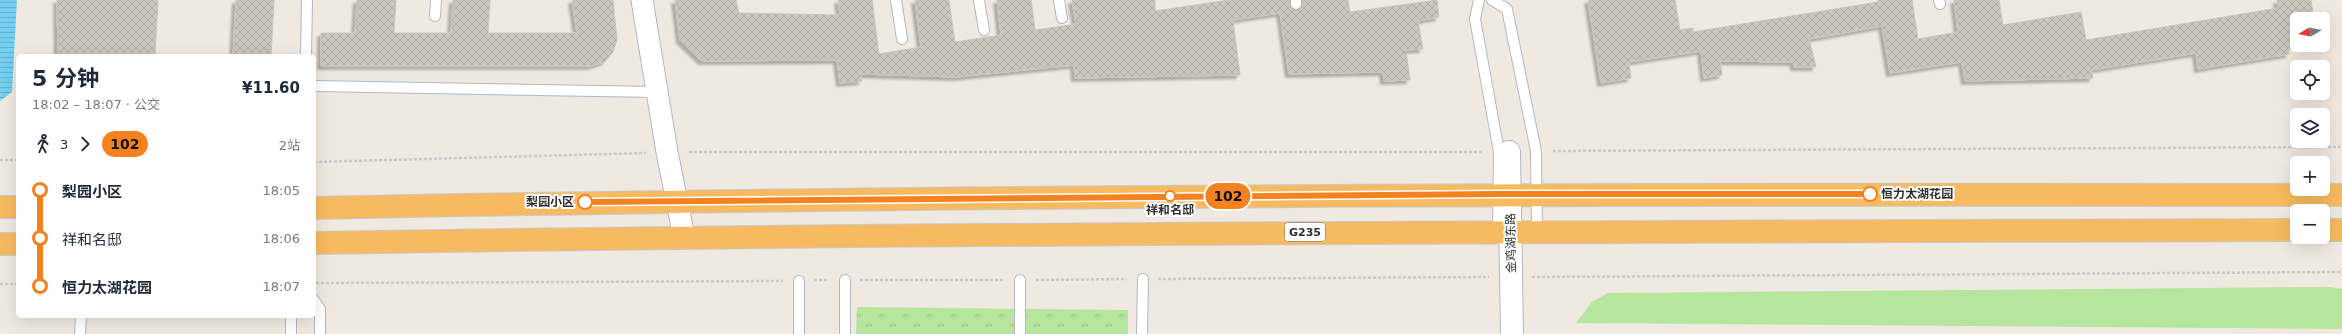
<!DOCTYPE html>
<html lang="zh">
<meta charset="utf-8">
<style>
:root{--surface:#fff;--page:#f2f2f3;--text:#1f2937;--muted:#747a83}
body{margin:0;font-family:"DejaVu Sans","Noto Sans SC",sans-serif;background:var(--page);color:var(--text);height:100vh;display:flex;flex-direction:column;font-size:15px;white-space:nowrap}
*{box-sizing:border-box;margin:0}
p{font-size:13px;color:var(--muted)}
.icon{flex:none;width:22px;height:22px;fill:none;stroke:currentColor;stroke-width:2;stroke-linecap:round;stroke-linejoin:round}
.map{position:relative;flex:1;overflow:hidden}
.details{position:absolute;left:16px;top:54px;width:300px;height:264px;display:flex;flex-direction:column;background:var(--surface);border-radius:6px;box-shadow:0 4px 16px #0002}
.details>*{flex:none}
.badge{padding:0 8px;border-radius:13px;font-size:14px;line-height:26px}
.needle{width:26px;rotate:260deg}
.buttons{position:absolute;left:2290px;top:12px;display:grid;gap:8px}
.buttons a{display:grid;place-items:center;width:40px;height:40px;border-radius:6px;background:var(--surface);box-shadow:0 4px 16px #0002;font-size:20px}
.map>.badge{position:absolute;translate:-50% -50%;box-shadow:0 0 0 2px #fff}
.legs{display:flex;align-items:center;gap:6px;height:44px;padding:0 16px;font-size:13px}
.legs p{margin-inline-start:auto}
.head{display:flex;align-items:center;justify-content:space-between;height:68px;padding:0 16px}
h1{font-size:22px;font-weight:700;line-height:30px}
ul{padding:0 16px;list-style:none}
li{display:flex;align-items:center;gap:14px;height:48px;font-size:15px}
li i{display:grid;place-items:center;width:6px;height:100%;margin:0 5px;background:currentColor}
li i::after{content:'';width:10px;height:10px;margin:-5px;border:3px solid;border-radius:50%;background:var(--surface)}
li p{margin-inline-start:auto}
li:first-child i{background:linear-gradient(#0000 50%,currentColor 0)}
li:last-child i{background:linear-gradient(currentColor 50%,#0000 0)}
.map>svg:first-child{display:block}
.grass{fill:url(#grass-tufts)}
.garden{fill:#b6e59e}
.water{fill:url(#water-rules)}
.building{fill:url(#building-cross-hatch);stroke:#cbc5ba;filter:url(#shadow)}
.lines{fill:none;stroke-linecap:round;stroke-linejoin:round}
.service-casing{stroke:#b4b7c1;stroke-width:12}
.minor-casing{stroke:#b4b7c1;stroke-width:23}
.tertiary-casing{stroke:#b4b7c1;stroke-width:24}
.trunk-casing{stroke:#c9c9c9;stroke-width:24}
.path{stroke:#c9c9c9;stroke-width:2.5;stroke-dasharray:3 2;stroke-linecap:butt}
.service{stroke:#fff;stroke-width:10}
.minor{stroke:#fff;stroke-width:21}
.tertiary{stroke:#fff;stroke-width:22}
.trunk{stroke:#f8ba60;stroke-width:22}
.line-1-casing{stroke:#fff;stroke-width:9}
.line-1{stroke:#f58220;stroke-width:6}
.stop-1-dot{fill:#fff;stroke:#f58220;stroke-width:2}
.labels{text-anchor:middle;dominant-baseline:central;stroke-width:4;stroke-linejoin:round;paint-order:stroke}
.shield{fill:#fff;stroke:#6d6d6d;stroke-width:1}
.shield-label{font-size:11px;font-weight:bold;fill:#2e2e2e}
.stop-label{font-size:12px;font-weight:bold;fill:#2e2e2e;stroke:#fff;text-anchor:start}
.street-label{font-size:12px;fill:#2e2e2e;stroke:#fff}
</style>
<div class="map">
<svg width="2342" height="334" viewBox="0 0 2342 334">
<defs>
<pattern id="grass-tufts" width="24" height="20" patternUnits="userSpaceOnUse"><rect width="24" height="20" fill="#b6e59e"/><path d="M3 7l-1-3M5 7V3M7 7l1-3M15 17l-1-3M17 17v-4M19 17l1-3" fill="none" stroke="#9dc588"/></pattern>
<pattern id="water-rules" width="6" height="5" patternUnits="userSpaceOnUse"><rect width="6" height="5" fill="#75cff0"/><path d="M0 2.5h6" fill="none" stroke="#66b2ce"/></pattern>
<pattern id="building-cross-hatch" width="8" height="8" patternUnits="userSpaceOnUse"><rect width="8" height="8" fill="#cbc7bf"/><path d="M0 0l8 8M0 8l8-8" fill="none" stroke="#afaba4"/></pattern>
<filter id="shadow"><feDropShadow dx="-3.5" dy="3.5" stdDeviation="1" flood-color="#0004"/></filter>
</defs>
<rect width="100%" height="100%" fill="#efe9e1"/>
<!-- grass -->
<path class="grass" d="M 857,307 L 1128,310 L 1128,334 L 856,334 Z"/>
<!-- garden -->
<path class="garden" d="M 2329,287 L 2342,289 L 2342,329 L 1576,323 L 1592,302 L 1608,293 Z"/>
<!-- water -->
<path class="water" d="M 0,0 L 17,0 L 12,92 L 0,101 Z"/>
<!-- building -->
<path class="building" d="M 57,0 L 158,0 L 155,56 L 58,56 Z
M 236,0 L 274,0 L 271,56 L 233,56 Z
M 357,0 L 396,0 L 394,33 L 451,33 L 453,0 L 490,0 L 488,33 L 577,33 L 572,0 L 613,0 L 617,40 L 613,52 L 604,62 L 590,66 L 321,66 L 321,33 L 355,33 Z
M 675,0 L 736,0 L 739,13 L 840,15 L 838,0 L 872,0 L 879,54 L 921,47 L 915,0 L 949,0 L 955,42 L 1001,35 L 997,0 L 1031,0 L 1035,30 L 1076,24 L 1072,0 L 1155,0 L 1155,11 L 1229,0 L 1290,0 L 1291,8 L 1296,10 L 1301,8 L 1302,0 L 1348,0 L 1350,12 L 1437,0 L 1439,17 L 1418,21 L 1423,49 L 1406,50 L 1410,80 L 1384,81 L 1383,72 L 1289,74 L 1280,13 L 1233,20 L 1240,75 L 1075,78 L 1074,65 L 956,77 L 860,74 L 862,81 L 840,83 L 837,60 L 702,61 L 680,40 Z
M 1588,0 L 1675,0 L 1680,30 L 1693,28 L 1693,32 L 1878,2 L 1878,0 L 1912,0 L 1918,39 L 1958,32 L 1954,0 L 1999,0 L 2003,25 L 2081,12 L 2086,40 L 2278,8 L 2277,0 L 2311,0 L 2314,19 L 2297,19 L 2297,44 L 2288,45 L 2289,54 L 2198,69 L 2196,53 L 2091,70 L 2093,78 L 1965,81 L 1962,62 L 1890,73 L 1882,26 L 1809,39 L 1816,67 L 1794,67 L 1794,62 L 1720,61 L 1722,75 L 1704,78 L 1701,51 L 1629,62 L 1631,78 L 1601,83 Z"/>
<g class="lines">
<!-- service casing -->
<g class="service-casing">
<path id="service" d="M 896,0 L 902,39
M 979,0 L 984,30
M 1059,0 L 1062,18
M 1296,0 L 1296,4
M 1479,0 L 1475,19 L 1499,152 L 1498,231
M 1492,0 L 1507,9 L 1536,151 L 1537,232
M 1939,0 L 1940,4
M 435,16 L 436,0
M 306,56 L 307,0
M 314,86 L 657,92
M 845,280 L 845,334
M 1020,280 L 1020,334
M 799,281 L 799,334
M 314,300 L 320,309 L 320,334
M 291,316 L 291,334
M 80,334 L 81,316
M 1142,334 L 1143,279"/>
</g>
<!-- minor casing -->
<g class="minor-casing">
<path id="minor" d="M 642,0 L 667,152 L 684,237"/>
</g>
<!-- tertiary casing -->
<g class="tertiary-casing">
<path id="tertiary" d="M 1509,152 L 1512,334"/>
</g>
<!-- trunk casing -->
<g class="trunk-casing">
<path id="trunk" d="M 0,207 L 18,207
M 314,208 C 990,194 1666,194 2342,195
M 2323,230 L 2342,230
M 314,243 C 975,232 1636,232 2297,230
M 0,244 L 18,244"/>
</g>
<!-- path -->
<path class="path" d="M 1553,151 L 2342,147
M 689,152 L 1484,152
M 0,160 L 18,160
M 314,162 L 646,153
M 1532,277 L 2342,272
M 1158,279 L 1489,277
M 814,280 L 829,280
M 860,280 L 1003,280
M 1036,280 L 1127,279
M 316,283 L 783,281
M 0,284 L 18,284"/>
<!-- service -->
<use href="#service" class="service"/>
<!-- minor -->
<use href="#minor" class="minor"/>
<!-- tertiary -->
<use href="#tertiary" class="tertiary"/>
<!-- trunk -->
<use href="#trunk" class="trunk"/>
</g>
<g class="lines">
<!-- line-1 casing -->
<g class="line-1-casing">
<path id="line-1" d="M 585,202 L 1498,194 L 1870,194"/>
</g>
<!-- line-1 -->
<use href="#line-1" class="line-1"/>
</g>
<!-- markers -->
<g class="stop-1-dot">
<circle cx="1870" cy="194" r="7"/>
<circle cx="1170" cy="196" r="5"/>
<circle cx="585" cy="202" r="7"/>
</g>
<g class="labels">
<!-- shield labels -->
<rect class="shield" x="1285" y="223" width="40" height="18" rx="3"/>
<g class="shield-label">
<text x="1305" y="232">G235</text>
</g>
<!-- stop labels -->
<g class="stop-label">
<text x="1881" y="194">恒力太湖花园</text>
<text x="574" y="202" text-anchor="end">梨园小区</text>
<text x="1170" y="210" text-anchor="middle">祥和名邸</text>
</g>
<!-- street labels -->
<g class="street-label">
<text transform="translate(1511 243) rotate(-91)">金鸡湖东路</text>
</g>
</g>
</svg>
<div class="buttons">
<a><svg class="needle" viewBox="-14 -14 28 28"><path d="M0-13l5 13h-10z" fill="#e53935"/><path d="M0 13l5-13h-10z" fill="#747a83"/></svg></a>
<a><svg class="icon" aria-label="locate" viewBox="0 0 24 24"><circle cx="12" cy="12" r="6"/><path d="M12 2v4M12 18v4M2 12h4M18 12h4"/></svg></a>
<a><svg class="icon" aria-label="layers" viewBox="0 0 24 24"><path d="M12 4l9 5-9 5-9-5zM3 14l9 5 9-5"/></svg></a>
<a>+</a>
<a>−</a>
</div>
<b class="badge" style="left:1228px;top:196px;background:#f58220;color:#111">102</b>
<section class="details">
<div class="head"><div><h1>5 分钟</h1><p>18:02 – 18:07 · 公交</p></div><b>¥11.60</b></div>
<div class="legs"><svg class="icon" aria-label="walk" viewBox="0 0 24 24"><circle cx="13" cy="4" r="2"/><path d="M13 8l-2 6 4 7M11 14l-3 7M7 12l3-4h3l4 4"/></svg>3<svg class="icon" aria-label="forward" viewBox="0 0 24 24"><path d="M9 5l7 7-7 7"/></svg><b class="badge" style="background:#f58220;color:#111">102</b><p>2站</p></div>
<ul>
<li><i style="color:#f58220"></i><b>梨园小区</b><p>18:05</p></li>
<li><i style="color:#f58220"></i><span>祥和名邸</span><p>18:06</p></li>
<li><i style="color:#f58220"></i><b>恒力太湖花园</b><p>18:07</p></li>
</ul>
</section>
</div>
